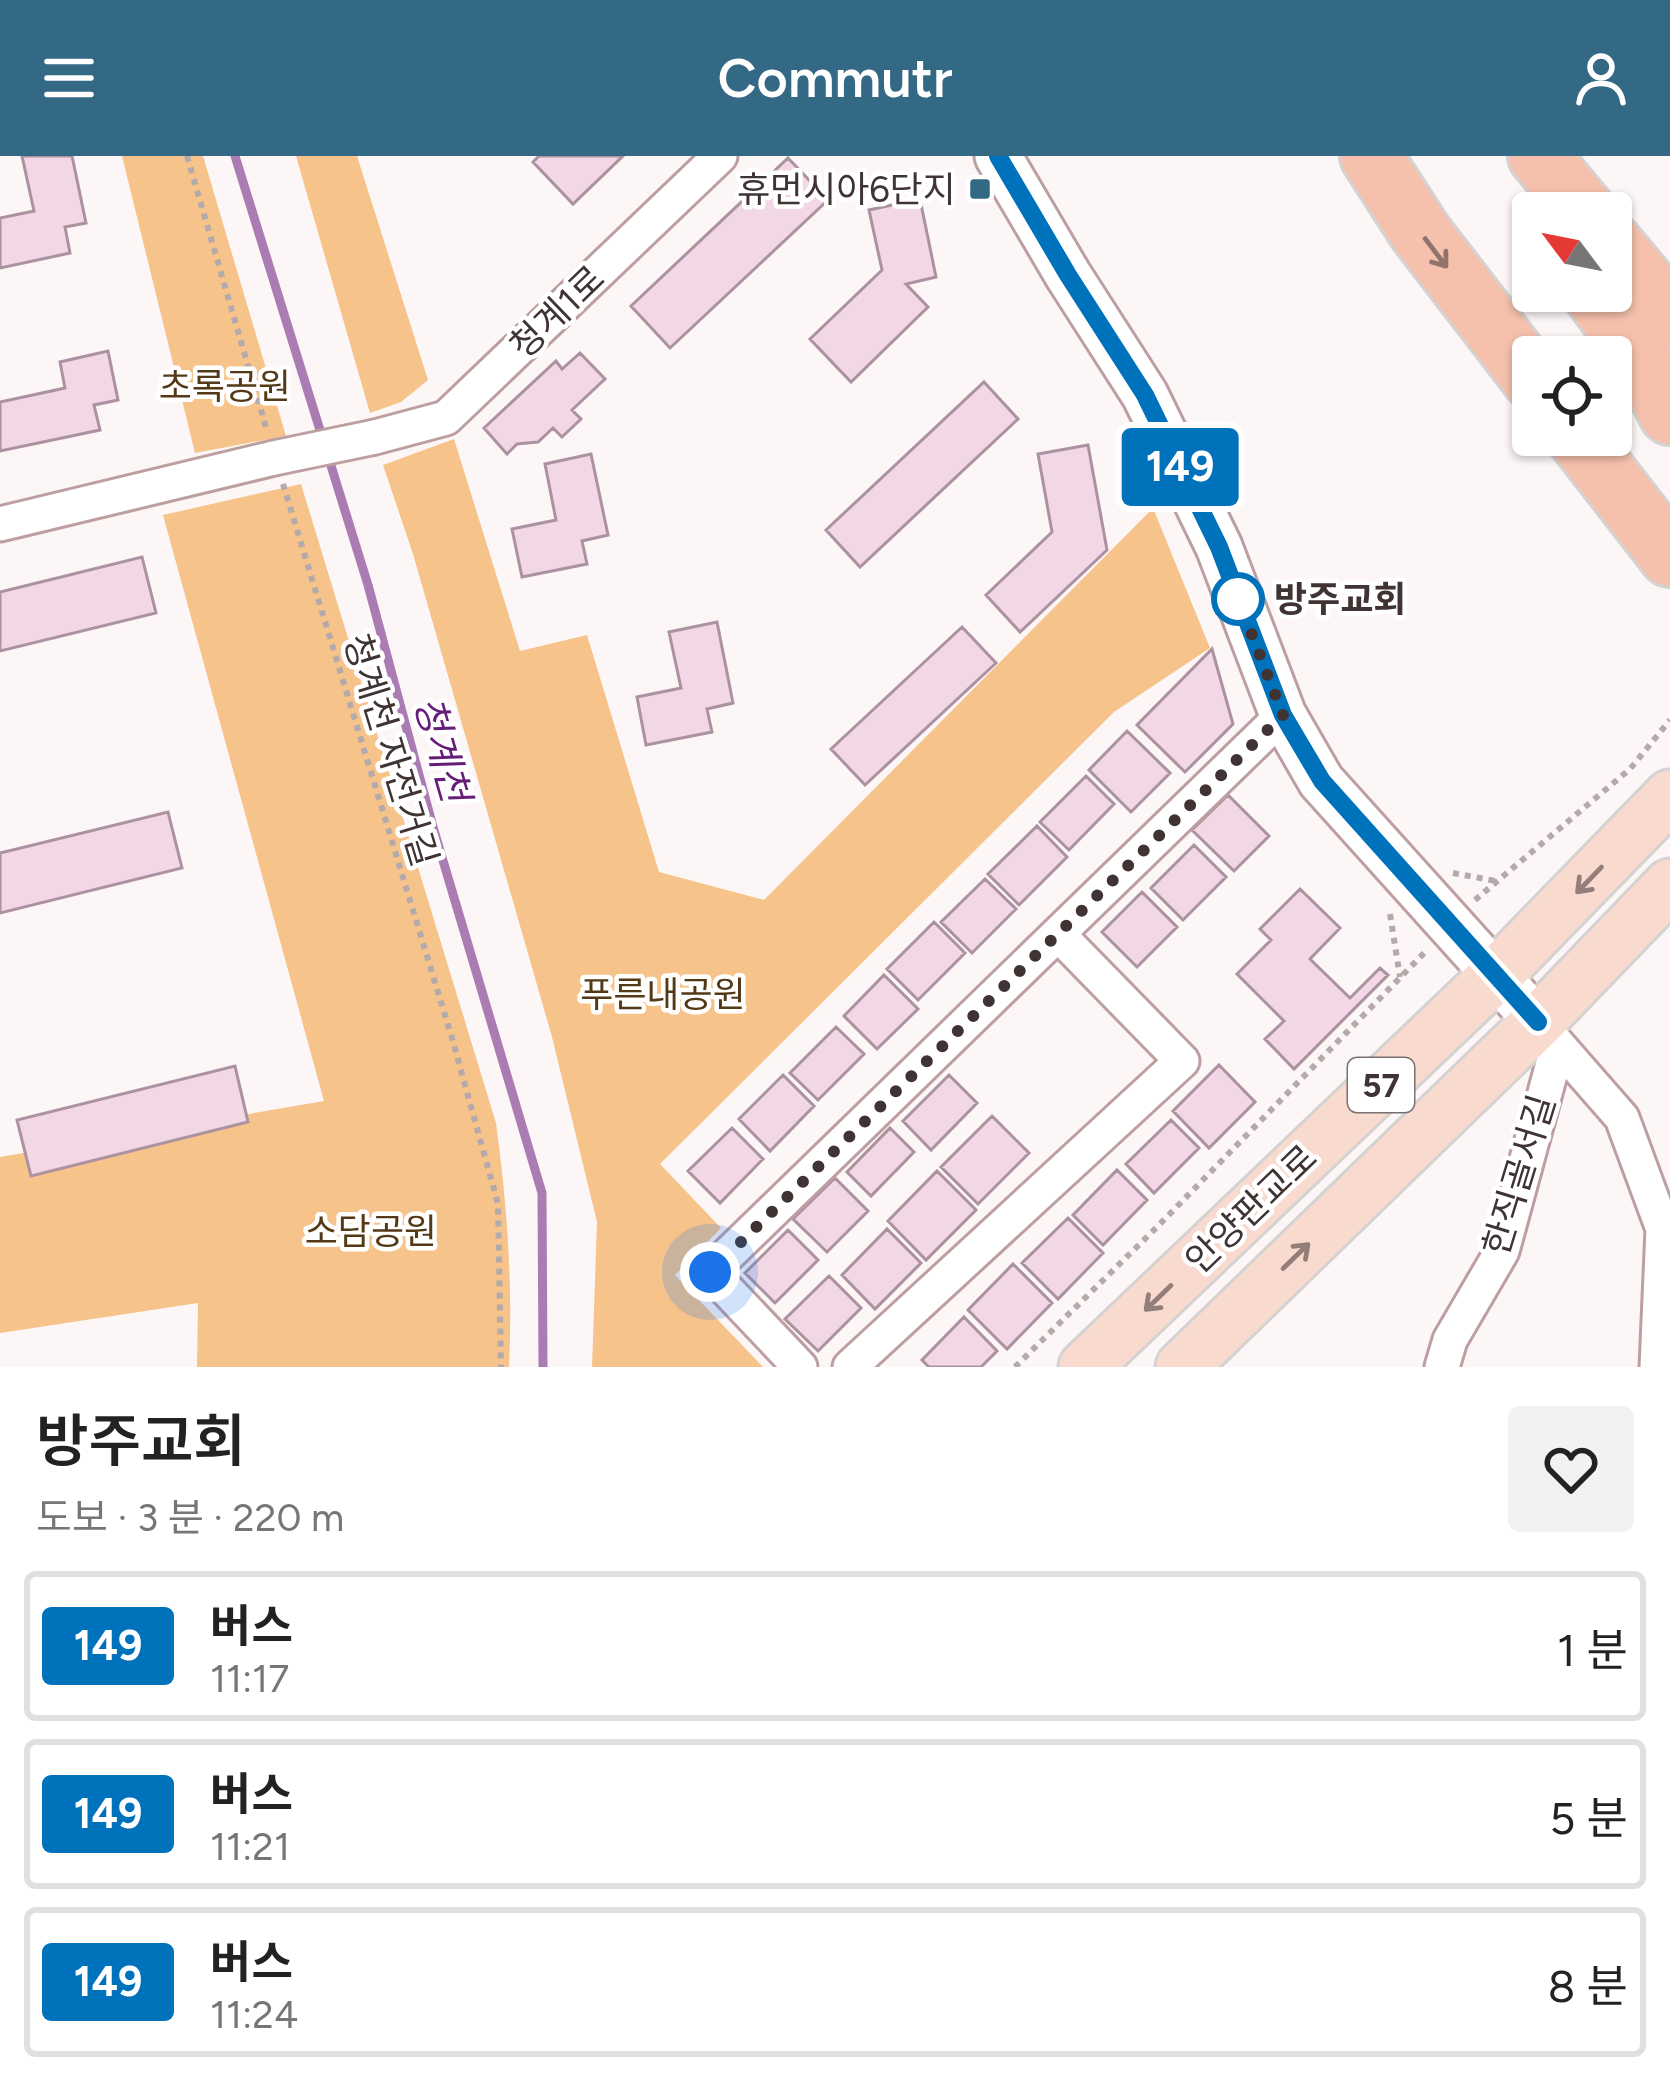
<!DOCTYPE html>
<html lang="ko">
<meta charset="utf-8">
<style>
:root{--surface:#fff;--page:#f2f2f2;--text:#222;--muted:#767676;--line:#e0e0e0;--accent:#346985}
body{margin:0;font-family:Figtree,"Noto Sans KR",sans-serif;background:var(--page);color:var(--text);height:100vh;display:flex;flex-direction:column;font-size:45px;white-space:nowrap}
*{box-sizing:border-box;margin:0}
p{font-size:39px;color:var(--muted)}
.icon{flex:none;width:66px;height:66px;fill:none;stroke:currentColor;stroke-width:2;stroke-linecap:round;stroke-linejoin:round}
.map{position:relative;height:1211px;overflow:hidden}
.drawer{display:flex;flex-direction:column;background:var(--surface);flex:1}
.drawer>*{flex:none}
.badge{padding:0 24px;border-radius:9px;font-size:42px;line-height:78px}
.needle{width:78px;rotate:302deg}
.tools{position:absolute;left:1512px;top:36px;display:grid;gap:24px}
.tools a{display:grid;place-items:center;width:120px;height:120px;border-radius:12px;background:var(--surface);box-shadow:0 3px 9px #0004;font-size:60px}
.you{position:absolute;width:60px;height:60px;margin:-30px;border:9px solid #fff;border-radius:50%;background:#1a73e8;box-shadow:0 0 0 18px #1a73e833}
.map>.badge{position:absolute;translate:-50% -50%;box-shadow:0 0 0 6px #fff}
.round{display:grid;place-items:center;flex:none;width:126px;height:126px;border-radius:12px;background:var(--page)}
.summary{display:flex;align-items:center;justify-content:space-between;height:204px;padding:0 36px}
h1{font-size:57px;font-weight:600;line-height:90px}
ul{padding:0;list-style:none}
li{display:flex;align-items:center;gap:36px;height:150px;margin:0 24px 18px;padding:0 12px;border:6px solid var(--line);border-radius:12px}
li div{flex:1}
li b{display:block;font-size:45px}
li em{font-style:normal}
li .badge{min-width:132px;font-weight:700;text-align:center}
header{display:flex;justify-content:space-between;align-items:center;height:156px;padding:0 36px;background:var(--accent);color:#fff;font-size:54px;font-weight:600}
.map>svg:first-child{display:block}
.green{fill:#f6c38a}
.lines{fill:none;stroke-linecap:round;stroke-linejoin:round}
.stream{stroke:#aa7cb3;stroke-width:9}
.building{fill:#f2d7e5;stroke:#ac92a0;stroke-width:3}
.street-casing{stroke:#bd9fa1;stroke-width:39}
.secondary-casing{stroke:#bd9fa1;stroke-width:51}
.primary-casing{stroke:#d5d2d2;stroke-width:57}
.highway-casing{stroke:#d5d2d2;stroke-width:66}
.path{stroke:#b4aaab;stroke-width:6;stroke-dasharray:6 6;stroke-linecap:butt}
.street{stroke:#fff;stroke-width:33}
.secondary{stroke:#fff;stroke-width:45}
.primary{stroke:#f9dace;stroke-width:51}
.highway{stroke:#f5c1ad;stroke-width:60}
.street-bridge-casing{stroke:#bd9fa1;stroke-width:39;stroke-linecap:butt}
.street-bridge{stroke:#fff;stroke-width:33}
.oneway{stroke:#91736a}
.oneway2{stroke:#937e79}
.line-casing{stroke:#fff;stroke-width:27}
.line{stroke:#0072bc;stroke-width:18}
.walk{stroke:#403334;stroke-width:12;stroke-dasharray:0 21.6}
.poi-dot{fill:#346985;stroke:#fff;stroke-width:4.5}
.stop-dot{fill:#fff;stroke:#0072bc;stroke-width:6}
.labels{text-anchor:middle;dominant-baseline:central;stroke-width:9;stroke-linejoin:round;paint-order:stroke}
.shield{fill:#fff;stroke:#797071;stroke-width:3}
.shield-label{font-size:33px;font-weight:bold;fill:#403334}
.poi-label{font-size:36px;fill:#403334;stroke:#fff;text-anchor:end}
.street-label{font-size:36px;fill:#403334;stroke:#fff}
.park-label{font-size:36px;fill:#543917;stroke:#fff}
.stop-label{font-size:36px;font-weight:bold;fill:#403334;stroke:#fff;text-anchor:start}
.water-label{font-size:39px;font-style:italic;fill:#651d79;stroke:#fff}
</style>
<header><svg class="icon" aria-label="menu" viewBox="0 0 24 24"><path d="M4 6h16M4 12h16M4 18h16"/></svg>Commutr<svg class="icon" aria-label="person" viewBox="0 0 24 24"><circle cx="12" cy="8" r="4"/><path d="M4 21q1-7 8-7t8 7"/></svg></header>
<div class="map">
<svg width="1670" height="1211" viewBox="0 0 1670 1211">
<rect width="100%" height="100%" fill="#fdf6f6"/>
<!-- green -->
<path class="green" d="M 122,0 L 203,0 L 286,280 L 195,297 Z
M 296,0 L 357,0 L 428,224 L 401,246 L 370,257 Z
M 454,283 L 520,495 L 587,479 L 659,716 L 764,744 L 1153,352 L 1210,492 L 1114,556 L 660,1008 L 721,1072 L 675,1119 L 763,1211 L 592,1211 L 597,1066 L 552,881 L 413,398 L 383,309 Z
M 301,328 L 496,967 C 507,1048 513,1128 509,1211 L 197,1211 L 198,1147 L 0,1177 L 0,1001 L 324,945 L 163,359 Z"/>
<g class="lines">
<!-- stream -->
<path class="stream" d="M 235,0 L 368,429 L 433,671 L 542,1037 L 543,1211"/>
</g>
<!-- building -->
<path class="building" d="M 22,0 L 72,0 L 86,67 L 65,71 L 70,97 L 0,112 L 0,62 L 34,55 Z
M 539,0 L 623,0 L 573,48 L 533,6 Z
M 788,2 L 828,44 L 670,192 L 631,150 Z
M 920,43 L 936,121 L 906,128 L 928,151 L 851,226 L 810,183 L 882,114 L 869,54 Z
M 108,195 L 118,244 L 94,249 L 100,274 L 0,295 L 0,246 L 65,232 L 60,206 Z
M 580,197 L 605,223 L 572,254 L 581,263 L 562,281 L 553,272 L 538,286 L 517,288 L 507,298 L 484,272 L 556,205 L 562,213 Z
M 984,226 L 1018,263 L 860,411 L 826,374 Z
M 1088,289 L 1107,394 L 1020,476 L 986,439 L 1052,376 L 1038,298 Z
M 591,298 L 608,379 L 582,385 L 587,408 L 522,421 L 512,373 L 556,364 L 545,308 Z
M 142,401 L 156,457 L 0,495 L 0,436 Z
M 717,466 L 733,547 L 707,553 L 712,576 L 646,589 L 637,541 L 681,532 L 669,476 Z
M 962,471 L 996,507 L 865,629 L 831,593 Z
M 1212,493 L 1233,568 L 1185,616 L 1137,569 Z
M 1127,575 L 1170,617 L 1131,656 L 1089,614 Z
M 1086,620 L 1114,648 L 1069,694 L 1040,666 Z
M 1228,639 L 1269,680 L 1234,715 L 1192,674 Z
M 168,656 L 182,712 L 0,757 L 0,697 Z
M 1037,670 L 1067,701 L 1019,749 L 988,718 Z
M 1194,689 L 1226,721 L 1183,764 L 1151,732 Z
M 985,723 L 1016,753 L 972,797 L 941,766 Z
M 1300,733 L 1340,772 L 1310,803 L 1350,842 L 1380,812 L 1388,819 L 1294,913 L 1265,883 L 1284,865 L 1237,818 L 1271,784 L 1260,773 Z
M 1142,736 L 1177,771 L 1137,811 L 1102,776 Z
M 934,766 L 965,797 L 918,844 L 887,813 Z
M 884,819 L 918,853 L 877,893 L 844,860 Z
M 836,871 L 864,898 L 818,944 L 790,917 Z
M 1219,909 L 1255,946 L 1209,992 L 1173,955 Z
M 235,910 L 248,966 L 31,1020 L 17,964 Z
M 783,919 L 814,950 L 770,995 L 739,963 Z
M 949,919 L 977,947 L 931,994 L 903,965 Z
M 992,960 L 1029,997 L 978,1048 L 941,1011 Z
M 1171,964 L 1199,992 L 1154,1037 L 1126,1008 Z
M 732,972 L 763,1003 L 720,1047 L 688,1015 Z
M 890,972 L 914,996 L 871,1040 L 847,1016 Z
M 1117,1014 L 1147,1044 L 1103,1089 L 1073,1059 Z
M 937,1015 L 976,1054 L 926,1104 L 888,1065 Z
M 835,1022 L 868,1055 L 827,1096 L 793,1063 Z
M 1068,1062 L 1103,1097 L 1058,1143 L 1022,1107 Z
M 887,1073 L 921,1107 L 875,1153 L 842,1119 Z
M 788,1074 L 818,1104 L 775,1147 L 745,1117 Z
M 1013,1108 L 1052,1147 L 1007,1193 L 968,1154 Z
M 829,1120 L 861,1152 L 818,1195 L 785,1163 Z
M 964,1161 L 997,1195 L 981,1211 L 929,1211 L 922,1204 Z"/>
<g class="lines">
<!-- street casing -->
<g class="street-casing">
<path id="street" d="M 375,281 L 446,262 L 720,0
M 0,368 L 274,302
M 1538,866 L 1622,962 L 1663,1073 L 1657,1211
M 800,1211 L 710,1116 L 1283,559
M 850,1211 L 1182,905 L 1058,778
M 1442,1211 L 1450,1184 L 1502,1095 L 1558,889"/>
</g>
<!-- secondary casing -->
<g class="secondary-casing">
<path id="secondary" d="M 998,0 L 1068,119 L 1145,239 L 1219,391 L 1283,559 L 1321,625 L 1538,866"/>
</g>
<!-- primary casing -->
<g class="primary-casing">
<path id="primary" d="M 1085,1211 L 1494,821 L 1670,640
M 1182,1211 L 1538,866 L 1670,729"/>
</g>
<!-- highway casing -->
<g class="highway-casing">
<path id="highway" d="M 1371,0 L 1420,76 L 1533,223
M 1539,0 L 1586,57
M 1611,87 L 1670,158
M 1592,135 L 1644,207 L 1670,258
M 1576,279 L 1670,400"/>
</g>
<!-- path -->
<path class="path" d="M 187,0 L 267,275
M 283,328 L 452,882 L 498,1048 L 501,1211
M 1453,717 L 1496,725
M 1475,744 L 1630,613 L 1670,564
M 1390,758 L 1400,821
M 1015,1211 L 1157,1071 L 1428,793"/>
<!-- street -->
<use href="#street" class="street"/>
<!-- secondary -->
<use href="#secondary" class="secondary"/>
<!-- primary -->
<use href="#primary" class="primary"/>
<!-- highway -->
<use href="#highway" class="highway"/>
<!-- street-bridge casing -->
<g class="street-bridge-casing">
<path id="street-bridge" d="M 274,302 L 375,281"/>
</g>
<!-- street-bridge -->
<use href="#street-bridge" class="street-bridge"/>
</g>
<!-- one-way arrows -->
<defs><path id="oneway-shaft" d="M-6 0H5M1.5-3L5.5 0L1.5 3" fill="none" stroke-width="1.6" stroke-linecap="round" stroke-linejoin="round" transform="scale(3)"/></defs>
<use class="oneway" href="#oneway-shaft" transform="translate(1436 97) rotate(53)"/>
<g class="oneway2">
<use href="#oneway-shaft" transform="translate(1589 724) rotate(134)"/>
<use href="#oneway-shaft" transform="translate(1296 1100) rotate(-44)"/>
<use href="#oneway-shaft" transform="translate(1158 1142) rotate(136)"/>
</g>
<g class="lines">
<!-- line casing -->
<g class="line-casing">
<path id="line" d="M 998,0 L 1068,119 L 1145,239 L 1219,391 L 1283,559 L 1322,625 L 1538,866"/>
</g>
<!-- line -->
<use href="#line" class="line"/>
<!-- walk -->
<path class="walk" d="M 710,1116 L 1283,559 L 1233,430 L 1238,443"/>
</g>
<!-- markers -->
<rect class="poi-dot" x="968" y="21" width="24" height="24" rx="6"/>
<circle class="stop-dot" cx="1238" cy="443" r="24"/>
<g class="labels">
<!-- shield labels -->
<rect class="shield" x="1348" y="902" width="66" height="54" rx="9"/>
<g class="shield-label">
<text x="1381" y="929">57</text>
</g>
<!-- poi labels -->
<g class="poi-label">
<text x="956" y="33">휴먼시아6단지</text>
</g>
<!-- street labels -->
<g class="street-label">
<text transform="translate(557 156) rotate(-44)">청계1로</text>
<text transform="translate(391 594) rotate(73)">청계천 자전거길</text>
<text transform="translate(1519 1019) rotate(-73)">한직골서길</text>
<text transform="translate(1251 1053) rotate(-44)">안양판교로</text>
</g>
<!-- park labels -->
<g class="park-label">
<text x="225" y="230">초록공원</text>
<text x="663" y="838">푸른내공원</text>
<text x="371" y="1075">소담공원</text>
</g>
<!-- stop labels -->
<g class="stop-label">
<text x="1274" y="443">방주교회</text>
</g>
<!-- water labels -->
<g class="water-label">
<text transform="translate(442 593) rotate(74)">청계천</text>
</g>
</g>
</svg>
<div class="tools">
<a><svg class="needle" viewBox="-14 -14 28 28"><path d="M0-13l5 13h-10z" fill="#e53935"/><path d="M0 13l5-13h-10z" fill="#767676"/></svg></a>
<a><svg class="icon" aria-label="locate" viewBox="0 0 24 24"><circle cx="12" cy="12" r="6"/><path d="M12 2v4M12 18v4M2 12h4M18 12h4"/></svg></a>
</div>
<div class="you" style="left:710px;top:1116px"></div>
<b class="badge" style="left:1180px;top:311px;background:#0072bc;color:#fff">149</b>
</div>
<section class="drawer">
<div class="summary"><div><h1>방주교회</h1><p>도보 · 3 분 · 220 m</p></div><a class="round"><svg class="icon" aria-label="heart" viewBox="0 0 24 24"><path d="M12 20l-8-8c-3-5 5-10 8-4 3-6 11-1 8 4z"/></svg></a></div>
<ul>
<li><span class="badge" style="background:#0072bc;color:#fff">149</span><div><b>버스</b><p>11:17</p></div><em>1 분</em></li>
<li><span class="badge" style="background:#0072bc;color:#fff">149</span><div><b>버스</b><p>11:21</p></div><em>5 분</em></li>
<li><span class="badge" style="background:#0072bc;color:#fff">149</span><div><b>버스</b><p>11:24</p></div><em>8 분</em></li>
</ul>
</section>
